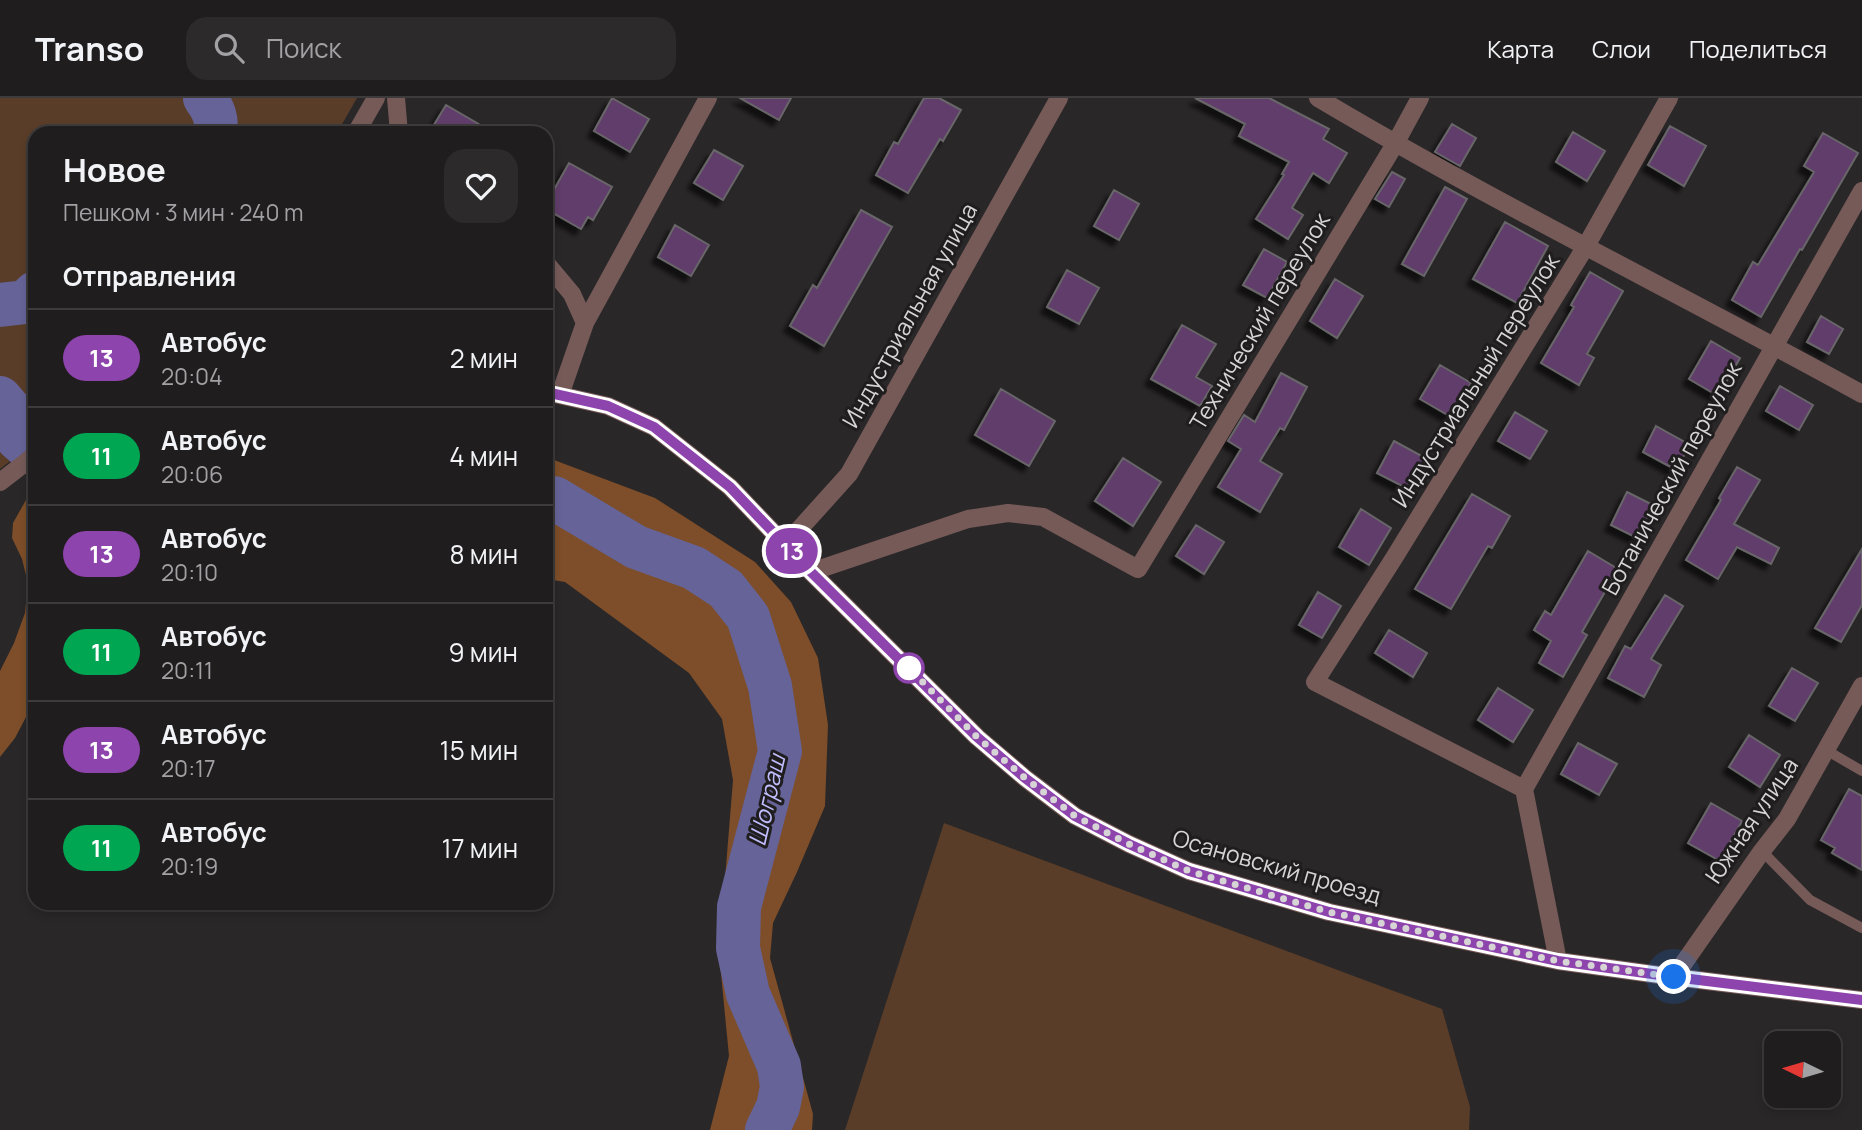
<!DOCTYPE html>
<html lang="ru">
<meta charset="utf-8">
<style>
:root{--surface:#201d1e;--page:#2d2a2b;--text:#f1f3f6;--muted:#a2a2a4;--line:#3d3b3c}
body{margin:0;font-family:Manrope,sans-serif;background:var(--page);color:var(--text);height:100vh;display:flex;flex-direction:column;font-size:26px;white-space:nowrap}
*{box-sizing:border-box;margin:0}
p{font-size:23px;color:var(--muted)}
.icon{flex:none;width:38px;height:38px;fill:none;stroke:currentColor;stroke-width:2;stroke-linecap:round;stroke-linejoin:round}
.map{position:relative;flex:1;overflow:hidden}
.panel{position:absolute;left:28px;top:28px;width:525px;height:784px;display:flex;flex-direction:column;background:var(--surface);border-radius:21px;box-shadow:0 4px 10px #0003,0 0 0 2px var(--line)}
.panel>*{flex:none}
.badge{padding:0 14px;border-radius:23px;font-size:24px;line-height:46px}
.needle{width:46px;rotate:275deg}
.controls{position:absolute;left:1764px;top:933px;display:grid;gap:14px}
.controls a{display:grid;place-items:center;width:77px;height:77px;border-radius:14px;background:var(--surface);box-shadow:0 4px 10px #0003,0 0 0 2px var(--line);font-size:35px}
.you{position:absolute;width:35px;height:35px;margin:-18px;border:5px solid #fff;border-radius:50%;background:#1a73e8;box-shadow:0 0 0 10px #1a73e833}
.map>.badge{position:absolute;translate:-50% -50%;box-shadow:0 0 0 4px #fff}
h2{padding:0 35px;font-size:26px;line-height:63px}
.round{display:grid;place-items:center;flex:none;width:74px;height:74px;border-radius:21px;background:var(--page)}
.headline{display:flex;align-items:center;justify-content:space-between;height:119px;padding:0 35px}
h1{font-size:33px;font-weight:700;line-height:52px}
ul{padding:0;list-style:none}
li{display:flex;align-items:center;gap:21px;height:98px;padding:0 35px;border-top:2px solid var(--line)}
li div{flex:1}
li b{display:block;font-size:26px}
li em{font-style:normal}
li .badge{min-width:77px;font-weight:700;text-align:center}
header{display:flex;align-items:center;gap:42px;box-sizing:border-box;height:98px;padding:0 35px;background:var(--surface);border-bottom:2px solid var(--line)}
header strong{font-size:33px}
nav{display:flex;gap:38px;margin-inline-start:auto;font-size:24px}
.search{width:490px;height:63px;background:var(--page);display:flex;align-items:center;gap:18px;box-sizing:border-box;padding:0 24px;border-radius:21px;color:var(--muted);font-size:26px}
.map>svg:first-child{display:block}
.green{fill:#593d28}
.forest{fill:#7d4e29}
.lines{fill:none;stroke-linecap:round;stroke-linejoin:round}
.river{stroke:#666398;stroke-width:44}
.building{fill:#603e6a;stroke:#686669;stroke-width:2;filter:url(#shadow)}
.service{stroke:#755a58;stroke-width:10}
.minor{stroke:#755a58;stroke-width:18}
.line-casing{stroke:#fff;stroke-width:16}
.line{stroke:#8e44ad;stroke-width:10}
.walk{stroke:#d6d4d5;stroke-width:7;stroke-dasharray:0 12.6}
.stop-dot{fill:#fff;stroke:#8e44ad;stroke-width:3.5}
.labels{text-anchor:middle;dominant-baseline:central;stroke-width:6;stroke-linejoin:round;paint-order:stroke}
.street-label{font-size:23px;fill:#d6d4d5;stroke:#201d1e}
.water-label{font-size:24px;font-style:italic;fill:#bfbdfc;stroke:#201d1e}
</style>
<header>
<strong>Transo</strong>
<div class="search"><svg class="icon" aria-label="search" viewBox="0 0 24 24"><circle cx="10" cy="10" r="6"/><path d="M15 15l6 6"/></svg>Поиск</div>
<nav><a>Карта</a><a>Слои</a><a>Поделиться</a></nav>
</header>
<div class="map">
<svg width="1862" height="1032" viewBox="0 0 1862 1032">
<defs>
<filter id="shadow"><feDropShadow dx="-6" dy="6" stdDeviation="2" flood-color="#0009"/></filter>
</defs>
<rect width="100%" height="100%" fill="#2a2728"/>
<!-- green -->
<path class="green" d="M 0,0 L 357,0 L 337,35 L 35,35 L 35,344 L 0,371 Z
M 944,725 L 1442,911 L 1470,1009 L 1469,1032 L 845,1032 Z"/>
<!-- forest -->
<path class="forest" d="M 546,359 L 655,400 L 755,464 L 791,504 L 818,560 L 828,627 L 825,708 L 797,774 L 773,825 L 770,860 L 813,1016 L 812,1032 L 710,1032 L 729,958 L 719,855 L 733,682 L 722,621 L 689,575 L 565,484 L 546,481 Z
M 35,393 L 35,602 L 15,640 L 0,659 L 0,573 L 14,545 L 25,515 L 28,485 L 22,461 L 12,440 L 13,425 L 26,402 Z"/>
<g class="lines">
<!-- river -->
<path class="river" d="M 205,0 C 213,11 218,21 215,35
M 0,207 L 26,204 L 35,195
M 0,300 L 12,314 L 13,329 L 18,341 L 35,356
M 546,401 L 554,400 L 636,449 L 694,470 L 726,491 L 748,519 L 770,588 L 780,653 L 739,809 L 738,850 L 748,896 L 779,968 L 782,989 L 778,1009 L 767,1032"/>
</g>
<!-- building -->
<path class="building" d="M 612,0 L 649,21 L 630,54 L 594,33 Z
M 740,0 L 791,0 L 779,22 Z
M 924,0 L 939,0 L 961,12 L 943,43 L 940,41 L 908,95 L 876,77 L 894,44 L 898,46 Z
M 1195,0 L 1269,0 L 1329,31 L 1323,41 L 1347,55 L 1329,85 L 1313,75 L 1292,110 L 1303,117 L 1288,141 L 1256,121 L 1284,77 L 1282,76 L 1289,64 L 1239,38 L 1245,26 Z
M 446,7 L 494,35 L 429,35 Z
M 1452,26 L 1476,40 L 1460,68 L 1435,54 Z
M 1670,28 L 1706,48 L 1684,88 L 1648,67 Z
M 1573,34 L 1605,53 L 1587,83 L 1556,64 Z
M 1823,35 L 1858,55 L 1802,152 L 1800,151 L 1761,219 L 1732,202 L 1753,164 L 1758,167 L 1814,74 L 1804,68 Z
M 714,52 L 743,68 L 723,102 L 694,85 Z
M 569,65 L 612,89 L 593,122 L 588,119 L 581,131 L 546,111 L 546,106 Z
M 1392,74 L 1405,81 L 1389,109 L 1375,101 Z
M 1445,89 L 1467,101 L 1424,178 L 1402,166 Z
M 1114,92 L 1139,106 L 1119,142 L 1094,128 Z
M 861,112 L 892,129 L 824,248 L 790,228 L 813,187 L 817,190 Z
M 1505,124 L 1548,148 L 1517,205 L 1473,181 Z
M 675,127 L 709,147 L 691,178 L 658,159 Z
M 1264,151 L 1287,164 L 1267,200 L 1243,187 Z
M 1067,172 L 1099,190 L 1079,226 L 1047,209 Z
M 1590,174 L 1623,193 L 1587,256 L 1594,260 L 1579,287 L 1541,265 L 1574,209 L 1571,207 Z
M 1335,181 L 1363,198 L 1337,240 L 1310,223 Z
M 1821,218 L 1843,231 L 1829,256 L 1807,244 Z
M 1182,227 L 1216,246 L 1196,279 L 1212,288 L 1200,308 L 1151,281 Z
M 1711,243 L 1740,260 L 1718,298 L 1689,281 Z
M 1440,267 L 1471,285 L 1451,319 L 1420,301 Z
M 1281,275 L 1307,289 L 1284,332 L 1280,330 L 1260,363 L 1282,376 L 1260,414 L 1218,389 L 1241,351 L 1228,343 L 1244,317 L 1255,324 Z
M 1780,288 L 1813,307 L 1799,332 L 1766,313 Z
M 1001,291 L 1055,323 L 1029,368 L 975,337 Z
M 1515,314 L 1547,333 L 1530,361 L 1498,343 Z
M 1656,328 L 1690,347 L 1676,372 L 1643,354 Z
M 1394,343 L 1427,361 L 1410,392 L 1377,375 Z
M 1123,360 L 1161,384 L 1133,428 L 1095,403 Z
M 1737,369 L 1760,382 L 1734,426 L 1779,450 L 1771,466 L 1737,449 L 1718,481 L 1686,462 L 1721,402 L 1719,400 Z
M 1627,394 L 1653,407 L 1637,440 L 1611,427 Z
M 1472,396 L 1510,418 L 1492,450 L 1488,448 L 1451,511 L 1415,491 Z
M 1361,411 L 1391,430 L 1369,467 L 1339,449 Z
M 1196,427 L 1224,444 L 1204,476 L 1176,458 Z
M 1862,451 L 1862,507 L 1841,544 L 1815,530 Z
M 1588,453 L 1618,471 L 1582,534 L 1587,537 L 1563,579 L 1539,565 L 1551,543 L 1534,532 L 1545,513 L 1551,517 Z
M 1318,494 L 1341,508 L 1322,540 L 1299,527 Z
M 1665,497 L 1683,508 L 1651,561 L 1661,567 L 1644,599 L 1608,580 L 1625,548 L 1631,551 Z
M 1389,532 L 1427,555 L 1413,579 L 1375,555 Z
M 1792,570 L 1818,585 L 1795,623 L 1769,608 Z
M 1498,590 L 1533,612 L 1513,644 L 1478,622 Z
M 1749,637 L 1780,657 L 1760,689 L 1729,669 Z
M 1578,645 L 1617,666 L 1599,697 L 1561,676 Z
M 1849,691 L 1862,698 L 1862,772 L 1832,755 L 1835,750 L 1821,742 Z
M 1711,705 L 1742,723 L 1720,763 L 1688,745 Z"/>
<g class="lines">
<!-- service -->
<path class="service" d="M 1826,652 L 1862,673
M 1762,753 L 1810,802 L 1862,830"/>
<!-- minor -->
<path class="minor" d="M 396,0 L 399,35
M 1318,0 C 1496,106 1681,196 1862,296
M 356,35 L 376,0
M 546,165 L 572,196 L 585,225
M 546,294 L 608,308 L 654,329 L 730,389 L 811,474 L 977,639 L 1025,680 L 1075,718 L 1129,746 L 1189,773 L 1329,814 L 1558,863 L 1674,879 L 1862,902
M 560,297 L 585,225 L 708,0
M 0,384 L 35,357
M 786,446 L 849,376 L 1059,0
M 811,474 L 968,421 L 1008,415 L 1043,419 L 1138,471 L 1395,46 L 1420,0
M 1524,691 L 1862,93
M 1558,863 L 1524,691 L 1315,584 L 1394,460 L 1586,148 L 1669,0
M 1674,879 L 1762,753 L 1787,721 L 1862,588"/>
</g>
<g class="lines">
<!-- line casing -->
<g class="line-casing">
<path id="line" d="M 546,294 L 608,308 L 654,329 L 730,389 L 811,474 L 977,639 L 1025,680 L 1075,718 L 1129,746 L 1189,773 L 1329,814 L 1558,863 L 1674,879 L 1862,902"/>
</g>
<!-- line -->
<use href="#line" class="line"/>
<!-- walk -->
<path class="walk" d="M 909,570 L 907,568 L 977,639 L 1025,680 L 1075,718 L 1129,746 L 1189,773 L 1329,814 L 1558,863 L 1674,879"/>
</g>
<!-- markers -->
<circle class="stop-dot" cx="909" cy="570" r="14"/>
<g class="labels">
<!-- street labels -->
<g class="street-label">
<text transform="translate(909 217) rotate(-61)">Индустриальная улица</text>
<text transform="translate(1259 223) rotate(-59)">Технический переулок</text>
<text transform="translate(1475 282) rotate(-58)">Индустриальный переулок</text>
<text transform="translate(1671 380) rotate(-61)">Ботанический переулок</text>
<text transform="translate(1751 722) rotate(-56)">Южная улица</text>
<text transform="translate(1277 768) rotate(16)">Осановский проезд</text>
</g>
<!-- water labels -->
<g class="water-label">
<text transform="translate(766 702) rotate(-77)">Шограш</text>
</g>
</g>
</svg>
<div class="controls">
<a><svg class="needle" viewBox="-14 -14 28 28"><path d="M0-13l5 13h-10z" fill="#e53935"/><path d="M0 13l5-13h-10z" fill="#a2a2a4"/></svg></a>
</div>
<div class="you" style="left:1674px;top:879px"></div>
<b class="badge" style="left:792px;top:453px;background:#8e44ad;color:#fff">13</b>
<section class="panel">
<div class="headline"><div><h1>Новое</h1><p>Пешком · 3 мин · 240 m</p></div><a class="round"><svg class="icon" aria-label="heart" viewBox="0 0 24 24"><path d="M12 20l-8-8c-3-5 5-10 8-4 3-6 11-1 8 4z"/></svg></a></div>
<h2>Отправления</h2>
<ul>
<li><span class="badge" style="background:#8e44ad;color:#fff">13</span><div><b>Автобус</b><p>20:04</p></div><em>2 мин</em></li>
<li><span class="badge" style="background:#00a651;color:#fff">11</span><div><b>Автобус</b><p>20:06</p></div><em>4 мин</em></li>
<li><span class="badge" style="background:#8e44ad;color:#fff">13</span><div><b>Автобус</b><p>20:10</p></div><em>8 мин</em></li>
<li><span class="badge" style="background:#00a651;color:#fff">11</span><div><b>Автобус</b><p>20:11</p></div><em>9 мин</em></li>
<li><span class="badge" style="background:#8e44ad;color:#fff">13</span><div><b>Автобус</b><p>20:17</p></div><em>15 мин</em></li>
<li><span class="badge" style="background:#00a651;color:#fff">11</span><div><b>Автобус</b><p>20:19</p></div><em>17 мин</em></li>
</ul>
</section>
</div>
